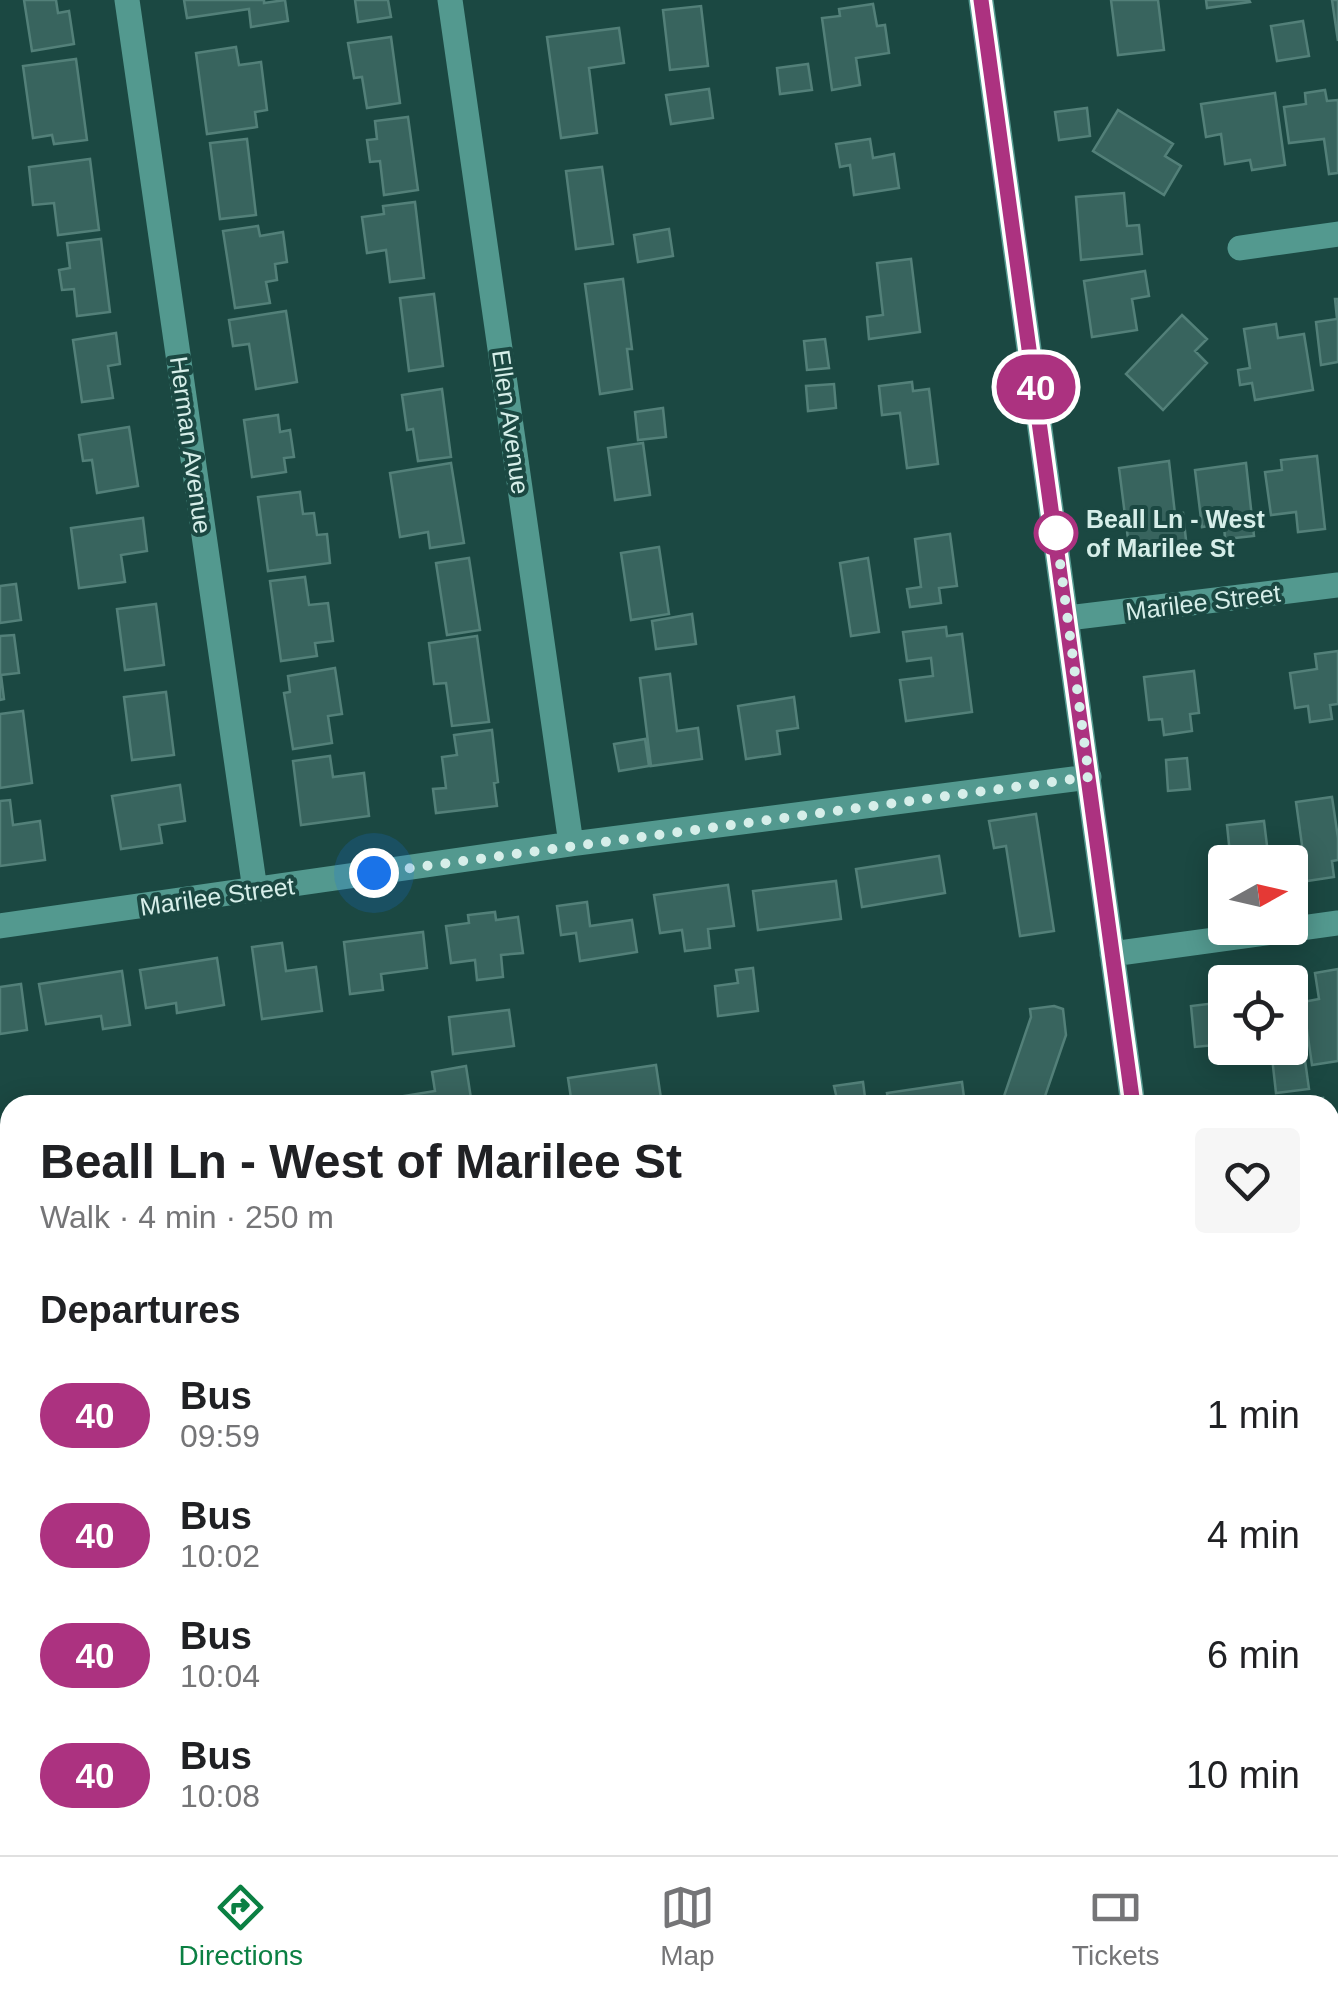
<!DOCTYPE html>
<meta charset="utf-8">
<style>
:root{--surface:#fff;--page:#f6f6f6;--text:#202124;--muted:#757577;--line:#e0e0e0;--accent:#0b8043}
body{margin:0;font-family:Helvetica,sans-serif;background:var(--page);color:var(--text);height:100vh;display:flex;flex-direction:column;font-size:38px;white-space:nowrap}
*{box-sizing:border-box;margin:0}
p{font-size:32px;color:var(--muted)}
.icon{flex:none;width:55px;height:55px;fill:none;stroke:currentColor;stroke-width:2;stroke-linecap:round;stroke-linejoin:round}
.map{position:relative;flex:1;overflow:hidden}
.details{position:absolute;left:0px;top:1095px;width:1340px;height:760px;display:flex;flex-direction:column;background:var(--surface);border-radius:30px 30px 0 0;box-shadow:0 5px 25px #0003}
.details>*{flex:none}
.badge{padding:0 20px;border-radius:32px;font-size:35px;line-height:65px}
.needle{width:65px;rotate:82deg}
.fabs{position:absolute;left:1208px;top:845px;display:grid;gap:20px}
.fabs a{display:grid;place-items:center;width:100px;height:100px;border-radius:10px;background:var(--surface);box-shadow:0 5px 25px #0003;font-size:50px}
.you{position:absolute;width:50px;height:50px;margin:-25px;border:8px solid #fff;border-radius:50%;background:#1a73e8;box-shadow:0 0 0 15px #1a73e833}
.map>.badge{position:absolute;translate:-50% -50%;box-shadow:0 0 0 5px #fff}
h2{padding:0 40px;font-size:38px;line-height:90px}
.round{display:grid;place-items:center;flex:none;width:105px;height:105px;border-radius:10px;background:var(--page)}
.summary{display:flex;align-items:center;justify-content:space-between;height:170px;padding:0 40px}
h1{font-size:48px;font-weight:600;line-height:75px}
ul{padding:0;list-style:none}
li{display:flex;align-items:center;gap:30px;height:120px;padding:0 40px}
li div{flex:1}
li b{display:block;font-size:38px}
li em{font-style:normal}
li .badge{min-width:110px;font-weight:700;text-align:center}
.tab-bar{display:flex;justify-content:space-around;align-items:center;height:140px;border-top:2px solid var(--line);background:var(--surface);font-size:28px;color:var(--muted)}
.tab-bar a{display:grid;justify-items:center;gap:5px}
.tab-bar .on{color:var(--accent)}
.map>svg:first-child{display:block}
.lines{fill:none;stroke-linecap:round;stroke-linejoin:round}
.stream{stroke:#528cac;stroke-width:8}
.building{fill:#38645e;stroke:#538079;stroke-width:2.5}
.minor{stroke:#53998f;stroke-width:25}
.line-casing{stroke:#fff;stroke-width:22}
.line{stroke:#ac3280;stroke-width:15}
.walk{stroke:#d6eee9;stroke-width:10;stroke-dasharray:0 18}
.stop-dot{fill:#fff;stroke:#ac3280;stroke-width:5}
.labels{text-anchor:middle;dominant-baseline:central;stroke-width:8;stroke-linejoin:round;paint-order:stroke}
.street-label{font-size:25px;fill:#d6eee9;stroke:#1b4842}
.stop-label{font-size:25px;font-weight:bold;fill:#d6eee9;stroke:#1b4842;text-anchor:start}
</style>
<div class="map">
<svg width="1338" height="1855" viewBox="0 0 1338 1855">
<rect width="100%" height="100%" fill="#1b4842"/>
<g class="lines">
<!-- stream -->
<path class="stream" d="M 1330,1305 L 1338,1304"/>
</g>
<!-- building -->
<path class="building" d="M 24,0 L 56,0 L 58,13 L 69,11 L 74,44 L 32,51 Z
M 184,0 L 264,0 L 264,3 L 285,0 L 288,21 L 251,27 L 249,9 L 187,18 Z
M 355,0 L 388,0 L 391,17 L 358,22 Z
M 1111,0 L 1158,0 L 1164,50 L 1118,55 Z
M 1206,0 L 1249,0 L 1250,2 L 1207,8 Z
M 1332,0 L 1338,0 L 1338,41 Z
M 873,4 L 877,26 L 885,25 L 889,53 L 856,58 L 860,85 L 832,90 L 822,18 L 840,16 L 839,9 Z
M 701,6 L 708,66 L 670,70 L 663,10 Z
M 1303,21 L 1309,56 L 1277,61 L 1271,26 Z
M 619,28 L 624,63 L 589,68 L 597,133 L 561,138 L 547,37 Z
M 391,37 L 400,103 L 367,108 L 362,77 L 354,78 L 348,43 Z
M 236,47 L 239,65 L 261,62 L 267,110 L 255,112 L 257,127 L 207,134 L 196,53 Z
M 76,59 L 87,140 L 54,144 L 52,135 L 33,138 L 23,66 Z
M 808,64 L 812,90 L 780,94 L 777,68 Z
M 709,89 L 713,118 L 671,124 L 666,95 Z
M 1325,90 L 1327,101 L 1338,100 L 1338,173 L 1329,174 L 1324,139 L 1289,143 L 1284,107 L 1306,104 L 1305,93 Z
M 1275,93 L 1285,165 L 1252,170 L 1250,160 L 1225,164 L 1221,134 L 1206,137 L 1201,104 Z
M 1087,108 L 1090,136 L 1059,140 L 1055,112 Z
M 1118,110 L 1173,144 L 1165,156 L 1181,166 L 1164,195 L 1093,151 Z
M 408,117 L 418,190 L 384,195 L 380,161 L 370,162 L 367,140 L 377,139 L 375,121 Z
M 247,139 L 256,215 L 220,219 L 210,143 Z
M 870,139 L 873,158 L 894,154 L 899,188 L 854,195 L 850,165 L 840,167 L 836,144 Z
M 90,159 L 99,230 L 58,235 L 54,203 L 33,205 L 29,167 Z
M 602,167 L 613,244 L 576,249 L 566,171 Z
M 1124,193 L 1127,226 L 1139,225 L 1142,254 L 1081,260 L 1076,197 Z
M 415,202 L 424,278 L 390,282 L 386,250 L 367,253 L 362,217 L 384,214 L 383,206 Z
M 258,226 L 260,236 L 283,232 L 287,262 L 275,264 L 277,280 L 266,282 L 270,303 L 235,308 L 223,231 Z
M 669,229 L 673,256 L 638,262 L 634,235 Z
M 101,239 L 110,312 L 77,316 L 74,289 L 62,290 L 59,270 L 70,268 L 67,243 Z
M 911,259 L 920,332 L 869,339 L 867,317 L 883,315 L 877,263 Z
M 1145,271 L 1149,296 L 1132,299 L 1137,330 L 1092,337 L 1084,281 Z
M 623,279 L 632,349 L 627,349 L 632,389 L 600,394 L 585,284 Z
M 434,294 L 443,366 L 409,371 L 400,298 Z
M 1335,299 L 1338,299 L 1338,362 L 1321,365 L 1316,322 L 1337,319 Z
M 286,311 L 297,382 L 256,389 L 249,344 L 233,346 L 229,320 Z
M 1182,315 L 1207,339 L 1195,351 L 1207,363 L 1163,410 L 1126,374 Z
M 1276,324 L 1278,338 L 1304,334 L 1313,390 L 1255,400 L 1252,383 L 1240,385 L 1238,370 L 1250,368 L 1244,329 Z
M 116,333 L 120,364 L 108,366 L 113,398 L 82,402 L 73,340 Z
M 825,339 L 829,368 L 807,370 L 804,341 Z
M 912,382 L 913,391 L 929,389 L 938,464 L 907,468 L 900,413 L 882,415 L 879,386 Z
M 834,384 L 836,408 L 808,411 L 806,386 Z
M 442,389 L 451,457 L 418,461 L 413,429 L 407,430 L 402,395 Z
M 663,408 L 666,437 L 638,440 L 635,412 Z
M 278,415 L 280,432 L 290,430 L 294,457 L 284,458 L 286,472 L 252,477 L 244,420 Z
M 129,427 L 138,486 L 97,493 L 92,460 L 83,461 L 79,435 Z
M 643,443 L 650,495 L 615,500 L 608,448 Z
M 1317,456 L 1325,529 L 1298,532 L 1296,512 L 1271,515 L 1265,472 L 1282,470 L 1281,460 Z
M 1169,461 L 1175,514 L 1183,513 L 1186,540 L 1129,547 L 1119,468 Z
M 451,463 L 464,543 L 430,548 L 428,532 L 400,537 L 390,473 Z
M 1246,463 L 1254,536 L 1225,539 L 1224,524 L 1202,527 L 1195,470 Z
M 300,492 L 303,514 L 314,513 L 317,535 L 327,534 L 330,563 L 268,571 L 258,497 Z
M 143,518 L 147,551 L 121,555 L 125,582 L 79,588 L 71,528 Z
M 950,534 L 957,586 L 939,588 L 941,603 L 910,607 L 907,589 L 921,587 L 915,539 Z
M 659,547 L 669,614 L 631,620 L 621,553 Z
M 469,558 L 480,630 L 447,635 L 436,563 Z
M 868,558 L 879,632 L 851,636 L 840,563 Z
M 305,577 L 309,605 L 328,603 L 333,641 L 315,643 L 317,656 L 281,661 L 270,581 Z
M 16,584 L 21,620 L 0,623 L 0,586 Z
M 156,604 L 164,665 L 125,670 L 117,609 Z
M 692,614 L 696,644 L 656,649 L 652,621 Z
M 946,627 L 947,636 L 962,634 L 972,712 L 906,721 L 900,680 L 933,676 L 931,658 L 907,661 L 903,632 Z
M 14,635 L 19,673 L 1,675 L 4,699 L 0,700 L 0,636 Z
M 477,636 L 489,722 L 452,726 L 446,683 L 434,684 L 429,643 Z
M 1338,651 L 1338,704 L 1330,705 L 1332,719 L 1310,722 L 1308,706 L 1295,708 L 1290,673 L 1317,669 L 1315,654 Z
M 335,668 L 342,714 L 328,716 L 332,743 L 293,749 L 284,693 L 290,692 L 288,676 Z
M 1194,671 L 1199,713 L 1190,714 L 1192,731 L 1164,735 L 1162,719 L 1149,720 L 1144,677 Z
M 670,674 L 677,731 L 698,728 L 702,759 L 651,766 L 640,678 Z
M 166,692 L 174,755 L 132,760 L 124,697 Z
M 794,697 L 798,728 L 777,731 L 780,754 L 746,759 L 738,706 Z
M 23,711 L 32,783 L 0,788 L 0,714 Z
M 492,730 L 498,782 L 494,783 L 497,806 L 436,813 L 433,789 L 446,788 L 442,757 L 457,755 L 454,735 Z
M 645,739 L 649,766 L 619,771 L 614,744 Z
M 330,756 L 333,777 L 364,773 L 369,816 L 301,825 L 293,761 Z
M 1187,758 L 1190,789 L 1168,791 L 1166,760 Z
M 180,785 L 185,821 L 159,825 L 162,843 L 121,849 L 112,796 Z
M 1332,797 L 1338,838 L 1338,860 L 1332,861 L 1334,877 L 1307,881 L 1296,802 Z
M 10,800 L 13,825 L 40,821 L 45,860 L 0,866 L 0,801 Z
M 1036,814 L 1054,931 L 1020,936 L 1006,846 L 994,848 L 989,821 Z
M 1264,821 L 1269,862 L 1226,862 L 1225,855 L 1230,854 L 1227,825 Z
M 939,856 L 945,893 L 862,907 L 856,869 Z
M 836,881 L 841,919 L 758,930 L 753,891 Z
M 728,885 L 734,926 L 708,929 L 710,948 L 685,951 L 682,930 L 660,933 L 654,895 Z
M 587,902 L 590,926 L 632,920 L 637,952 L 580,961 L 576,933 L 561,935 L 557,906 Z
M 495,912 L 496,920 L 518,917 L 523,953 L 501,955 L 503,977 L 477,980 L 475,960 L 451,963 L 446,926 L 469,923 L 468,915 Z
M 423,932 L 427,968 L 381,974 L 383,990 L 350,994 L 344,942 Z
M 282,943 L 286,971 L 316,967 L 322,1011 L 262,1019 L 252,947 Z
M 217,958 L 224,1005 L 177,1013 L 176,1003 L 146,1008 L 140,970 Z
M 753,968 L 758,1011 L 718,1016 L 715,986 L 738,983 L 736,970 Z
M 1338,969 L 1338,1061 L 1312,1065 L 1303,1002 L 1319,999 L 1315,973 Z
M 122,971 L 130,1025 L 103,1029 L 101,1016 L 46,1024 L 39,984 Z
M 21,984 L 27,1030 L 0,1034 L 0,987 Z
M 1225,1002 L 1225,1044 L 1195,1047 L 1191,1006 Z
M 1054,1006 L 1063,1009 L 1066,1035 L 1042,1105 L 1001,1105 L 1031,1017 L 1030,1009 Z
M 509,1010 L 514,1046 L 453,1054 L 449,1017 Z
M 1304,1053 L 1309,1089 L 1276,1093 L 1272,1057 Z
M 656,1065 L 662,1105 L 572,1105 L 568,1078 Z
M 466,1066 L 472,1105 L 406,1105 L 404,1096 L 435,1091 L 432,1072 Z
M 863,1082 L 866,1105 L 798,1105 L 837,1099 L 834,1086 Z
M 962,1082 L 965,1105 L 889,1105 L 887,1093 Z
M 766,1098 L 767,1105 L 715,1105 Z
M 1323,1098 L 1323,1105 L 1270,1105 Z
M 10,1173 L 10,1233 L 0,1220 L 0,1181 Z
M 1338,1195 L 1338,1222 L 1330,1223 L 1330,1196 Z
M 0,1233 L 10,1240 L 0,1260 Z
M 1338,1348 L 1338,1399 L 1330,1400 L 1330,1350 Z
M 1334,1468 L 1338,1485 L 1338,1525 L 1330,1526 L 1330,1469 Z
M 1338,1548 L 1338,1596 L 1330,1597 L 1330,1549 Z
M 1338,1640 L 1338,1676 L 1330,1677 L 1330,1641 Z
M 10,1684 L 10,1718 L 0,1719 L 0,1686 Z
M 1338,1723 L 1338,1780 L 1330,1781 L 1330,1724 Z
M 10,1774 L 10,1845 L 33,1845 L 35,1855 L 0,1855 L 0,1775 Z
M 676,1845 L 734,1845 L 715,1855 L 681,1855 Z
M 779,1845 L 840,1845 L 842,1851 L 810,1855 L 808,1846 L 779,1850 Z"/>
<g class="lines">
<!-- minor -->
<path class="minor" d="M 127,0 L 255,890
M 450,0 L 571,844
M 981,0 L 1133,1105
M 1240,248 L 1338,234
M 1068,618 L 1338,585
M 0,926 L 571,844 L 1089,777
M 1112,954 L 1338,923
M 1330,1835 L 1338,1834
M 90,1845 L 92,1855
M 1237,1845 L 1239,1855
M 1038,1855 L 1090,1845"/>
</g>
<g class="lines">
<!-- line casing -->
<g class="line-casing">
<path id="line" d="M 981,0 L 1133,1105"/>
</g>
<!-- line -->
<use href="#line" class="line"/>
<!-- walk -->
<path class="walk" d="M 374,873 L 1089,777 L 1056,533"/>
</g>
<!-- markers -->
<circle class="stop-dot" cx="1056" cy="533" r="20"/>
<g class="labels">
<!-- street labels -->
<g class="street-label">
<text transform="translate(511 422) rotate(82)">Ellen Avenue</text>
<text transform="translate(191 445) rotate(82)">Herman Avenue</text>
<text transform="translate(1203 602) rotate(-7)">Marilee Street</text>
<text transform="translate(217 896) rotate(-8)">Marilee Street</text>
</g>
<!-- stop labels -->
<g class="stop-label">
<text x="1086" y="519">Beall Ln - West<tspan x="1086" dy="29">of Marilee St</tspan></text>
</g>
</g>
</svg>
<div class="fabs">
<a><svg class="needle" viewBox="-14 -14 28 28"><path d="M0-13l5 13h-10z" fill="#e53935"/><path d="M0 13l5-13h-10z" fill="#757577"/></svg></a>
<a><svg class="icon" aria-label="locate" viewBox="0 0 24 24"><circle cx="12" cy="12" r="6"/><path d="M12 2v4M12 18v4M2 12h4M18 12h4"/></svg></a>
</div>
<div class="you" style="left:374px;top:873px"></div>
<b class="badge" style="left:1036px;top:387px;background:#ac3280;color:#fff">40</b>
<section class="details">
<div class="summary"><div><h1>Beall Ln - West of Marilee St</h1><p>Walk · 4 min · 250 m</p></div><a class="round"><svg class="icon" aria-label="heart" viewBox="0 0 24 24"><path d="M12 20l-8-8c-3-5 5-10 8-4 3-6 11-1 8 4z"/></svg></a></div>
<h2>Departures</h2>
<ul>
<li><span class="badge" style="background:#ac3280;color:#fff">40</span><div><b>Bus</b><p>09:59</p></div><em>1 min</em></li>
<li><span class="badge" style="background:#ac3280;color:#fff">40</span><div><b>Bus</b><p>10:02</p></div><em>4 min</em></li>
<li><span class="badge" style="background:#ac3280;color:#fff">40</span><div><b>Bus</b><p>10:04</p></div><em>6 min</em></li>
<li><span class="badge" style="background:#ac3280;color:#fff">40</span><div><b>Bus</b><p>10:08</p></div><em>10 min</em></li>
</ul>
</section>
</div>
<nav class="tab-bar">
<a class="on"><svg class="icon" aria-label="directions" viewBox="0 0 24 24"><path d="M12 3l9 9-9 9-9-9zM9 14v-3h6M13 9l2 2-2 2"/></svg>Directions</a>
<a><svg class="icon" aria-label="map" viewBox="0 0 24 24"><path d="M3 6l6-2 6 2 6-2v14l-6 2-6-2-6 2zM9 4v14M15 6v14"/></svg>Map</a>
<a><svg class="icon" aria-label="tickets" viewBox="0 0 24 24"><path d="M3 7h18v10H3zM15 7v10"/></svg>Tickets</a>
</nav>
